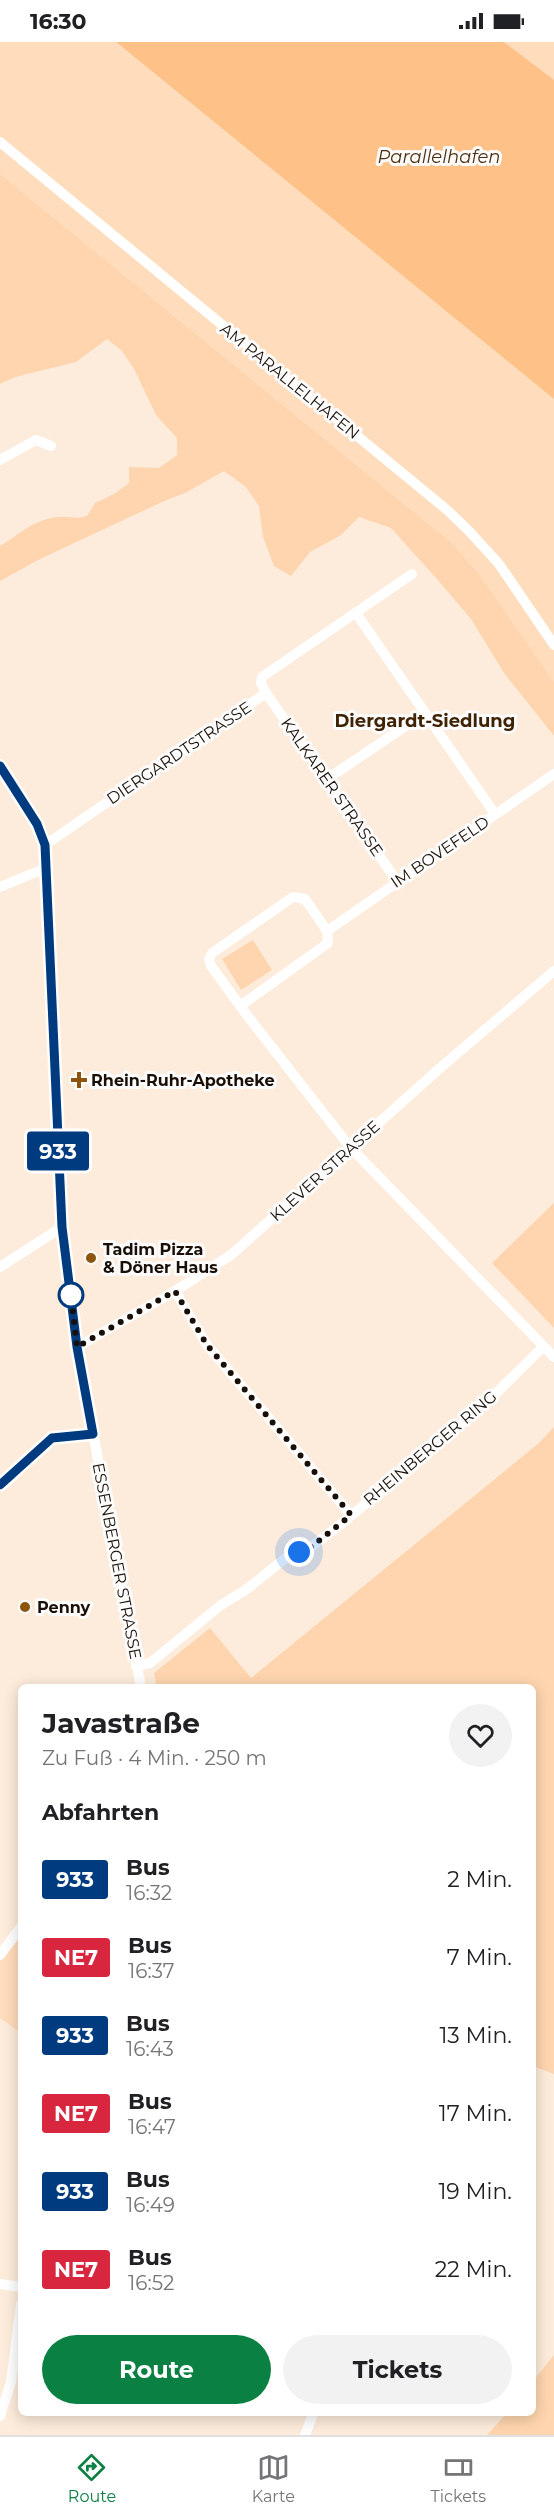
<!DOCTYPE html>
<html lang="de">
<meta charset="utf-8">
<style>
:root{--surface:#fff;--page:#f2f2f2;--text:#202124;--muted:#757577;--line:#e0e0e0;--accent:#0b8043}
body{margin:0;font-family:Montserrat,sans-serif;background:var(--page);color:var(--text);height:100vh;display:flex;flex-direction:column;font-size:22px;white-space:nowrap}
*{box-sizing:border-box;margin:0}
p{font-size:20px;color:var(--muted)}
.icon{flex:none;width:33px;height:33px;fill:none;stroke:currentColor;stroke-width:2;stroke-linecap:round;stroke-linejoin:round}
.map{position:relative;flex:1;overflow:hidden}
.side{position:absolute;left:18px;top:1642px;width:518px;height:732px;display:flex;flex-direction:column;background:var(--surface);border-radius:9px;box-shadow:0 3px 15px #0003}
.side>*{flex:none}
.badge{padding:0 12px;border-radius:4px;font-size:21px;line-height:39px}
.you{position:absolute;width:30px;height:30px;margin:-15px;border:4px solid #fff;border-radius:50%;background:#1a73e8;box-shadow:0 0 0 9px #1a73e833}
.map>.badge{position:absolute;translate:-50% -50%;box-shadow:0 0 0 3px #fff}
h2{padding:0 24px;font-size:22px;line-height:54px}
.round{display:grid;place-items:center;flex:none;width:63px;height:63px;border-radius:32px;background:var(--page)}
.overview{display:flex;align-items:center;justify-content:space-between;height:102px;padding:0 24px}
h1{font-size:28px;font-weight:700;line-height:45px}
.action{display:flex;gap:12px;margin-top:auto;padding:12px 24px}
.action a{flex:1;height:69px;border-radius:36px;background:var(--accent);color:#fff;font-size:24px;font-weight:700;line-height:69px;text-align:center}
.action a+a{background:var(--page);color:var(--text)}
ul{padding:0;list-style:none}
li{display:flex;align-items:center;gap:18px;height:78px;padding:0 24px}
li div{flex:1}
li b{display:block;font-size:22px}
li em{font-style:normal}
li .badge{min-width:66px;font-weight:700;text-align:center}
.status{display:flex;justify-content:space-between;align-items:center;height:42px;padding:0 30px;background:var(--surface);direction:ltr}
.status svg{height:16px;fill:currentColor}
.tabs{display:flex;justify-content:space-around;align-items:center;height:84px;border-top:2px solid var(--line);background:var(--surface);font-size:16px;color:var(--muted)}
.tabs a{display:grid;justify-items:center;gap:3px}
.tabs .on{color:var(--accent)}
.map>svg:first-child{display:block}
.built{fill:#ffdcbb}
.green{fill:#fed5ae}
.water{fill:#fec288}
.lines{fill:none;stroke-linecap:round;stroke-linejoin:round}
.minor{stroke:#fff;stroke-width:10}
.line-casing{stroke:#fff;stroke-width:14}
.line{stroke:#003b80;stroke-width:9}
.walk{stroke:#190f06;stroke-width:6;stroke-dasharray:0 10.8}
.poi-dot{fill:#8d540b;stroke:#fcfcfc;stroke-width:2}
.stop-dot{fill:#fff;stroke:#003b80;stroke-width:3}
.labels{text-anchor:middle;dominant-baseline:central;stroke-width:6;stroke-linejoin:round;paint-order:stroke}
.street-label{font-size:16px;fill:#190f06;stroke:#fcfcfc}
.poi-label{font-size:16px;font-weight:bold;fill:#190f06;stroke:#fcfcfc;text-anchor:start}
.water-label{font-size:18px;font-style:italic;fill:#4d2f0f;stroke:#fcfcfc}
.neighbourhood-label{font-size:18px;font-weight:bold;fill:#3f2304;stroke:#fcfcfc}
</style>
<div class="status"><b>16:30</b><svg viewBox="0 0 49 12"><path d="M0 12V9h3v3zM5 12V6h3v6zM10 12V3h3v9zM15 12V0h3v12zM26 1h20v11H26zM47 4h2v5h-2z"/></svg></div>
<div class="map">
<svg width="554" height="2393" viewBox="0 0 554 2393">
<rect width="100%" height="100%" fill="#fdecdb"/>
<!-- built -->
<path class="built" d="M 0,0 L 116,0 L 554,357 L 554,640 L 479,532 L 453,502 L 0,132 Z
M 504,0 L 554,0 L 554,39 Z
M 21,1885 L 21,1991 L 0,1976 L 0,1913 Z"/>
<!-- green -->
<path class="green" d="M 0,132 L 453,502 L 479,532 L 554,640 L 554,694 L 504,631 L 471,577 L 437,537 L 391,486 L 359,475 L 341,493 L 310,510 L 291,534 L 274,524 L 263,495 L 259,464 L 246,445 L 224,429 L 187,450 L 162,460 L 38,518 L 0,539 L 0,504 C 21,492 33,477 59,475 C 71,474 74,478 87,474 L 95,461 L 114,452 L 129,441 L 129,425 L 159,426 L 177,413 L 177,396 L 156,373 L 134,327 L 122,309 L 107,297 L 76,320 L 15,335 L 0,342 Z
M 253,898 L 272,928 L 241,948 L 222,917 Z
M 554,1161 L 554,1286 L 492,1221 Z
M 554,1385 L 554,2032 L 533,2024 L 532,1646 L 157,1646 L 154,1631 L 210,1586 L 251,1636 L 539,1401 Z
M 554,2313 L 554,2393 L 487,2393 L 506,2372 L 532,2372 L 533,2339 Z"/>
<!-- water -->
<path class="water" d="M 116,0 L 504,0 L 554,38 L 554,357 Z"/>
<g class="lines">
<!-- minor -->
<path class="minor" d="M 0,100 L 446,467 L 468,488 L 499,522 L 554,603
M 0,418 L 36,398 L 51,404
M 356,571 L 495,772
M 266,651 L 397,839
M 0,724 L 37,782 L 45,803 L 62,1185 L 77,1305 L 141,1646
M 327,737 L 425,671
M 45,803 L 266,651 L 261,641 L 262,635 L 412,532
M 0,845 L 46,826
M 327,889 L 305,857 L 293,855 L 212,911 L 209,917 L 211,924 L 249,976 L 350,1105 L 554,1315
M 240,964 L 328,901 L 327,889 L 554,732
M 0,1225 L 62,1185
M 175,1249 L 207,1303 L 351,1473
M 77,1305 L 175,1249 L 231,1213 L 440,1026 L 554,929
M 0,1443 L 52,1396 L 93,1392
M 136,1624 L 150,1621 L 221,1563 L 247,1547 L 287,1515 L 311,1505 L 341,1482 L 483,1364 L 543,1305
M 0,1913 L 21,1885
M 0,2242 L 21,2245
M 0,2374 L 11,2340 L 21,2262
M 305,2393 L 313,2372"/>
</g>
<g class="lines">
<!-- line casing -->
<g class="line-casing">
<path id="line" d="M 0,724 L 37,782 L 45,803 L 62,1185 L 77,1305 L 93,1392 L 52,1396 L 0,1443"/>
</g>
<!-- line -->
<use href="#line" class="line"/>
<!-- walk -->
<path class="walk" d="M 71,1253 L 70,1245 L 77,1305 L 175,1249 L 207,1303 L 351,1473 L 311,1505 L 299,1510"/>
</g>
<!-- markers -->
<g class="poi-dot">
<path d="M76 1029h6v6h6v6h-6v6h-6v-6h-6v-6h6z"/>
<circle cx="91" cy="1216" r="6"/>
<circle cx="25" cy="1565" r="6"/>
</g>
<circle class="stop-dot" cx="71" cy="1253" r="12"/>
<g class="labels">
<!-- street labels -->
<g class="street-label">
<text transform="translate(290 339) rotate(39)">AM PARALLELHAFEN</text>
<text transform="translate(179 711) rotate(-34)">DIERGARDTSTRASSE</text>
<text transform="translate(332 745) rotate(55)">KALKARER STRASSE</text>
<text transform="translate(440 810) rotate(-34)">IM BOVEFELD</text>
<text transform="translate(325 1129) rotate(-42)">KLEVER STRASSE</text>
<text transform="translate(430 1406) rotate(-40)">RHEINBERGER RING</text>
<text transform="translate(117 1519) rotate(79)">ESSENBERGER STRASSE</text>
</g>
<!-- poi labels -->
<g class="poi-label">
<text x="91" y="1038">Rhein-Ruhr-Apotheke</text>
<text x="103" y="1207">Tadim Pizza<tspan x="103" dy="18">&amp; Döner Haus</tspan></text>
<text x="37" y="1565">Penny</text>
</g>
<!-- water labels -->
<g class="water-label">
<text x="439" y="115">Parallelhafen</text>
</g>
<!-- neighbourhood labels -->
<g class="neighbourhood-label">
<text x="425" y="679">Diergardt-Siedlung</text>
</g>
</g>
</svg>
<div class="you" style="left:299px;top:1510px"></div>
<b class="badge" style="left:58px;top:1109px;background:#003b80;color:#fff">933</b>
<section class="side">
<div class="overview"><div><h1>Javastraße</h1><p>Zu Fuß · 4 Min. · 250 m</p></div><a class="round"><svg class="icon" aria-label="heart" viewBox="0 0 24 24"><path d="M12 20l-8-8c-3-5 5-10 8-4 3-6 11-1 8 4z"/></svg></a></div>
<h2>Abfahrten</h2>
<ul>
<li><span class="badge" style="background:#003b80;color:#fff">933</span><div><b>Bus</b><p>16:32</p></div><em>2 Min.</em></li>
<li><span class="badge" style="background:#d7263d;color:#fff">NE7</span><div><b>Bus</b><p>16:37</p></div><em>7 Min.</em></li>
<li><span class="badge" style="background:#003b80;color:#fff">933</span><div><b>Bus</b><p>16:43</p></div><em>13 Min.</em></li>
<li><span class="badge" style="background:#d7263d;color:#fff">NE7</span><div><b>Bus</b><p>16:47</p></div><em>17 Min.</em></li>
<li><span class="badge" style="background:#003b80;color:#fff">933</span><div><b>Bus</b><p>16:49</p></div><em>19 Min.</em></li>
<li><span class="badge" style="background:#d7263d;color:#fff">NE7</span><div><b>Bus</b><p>16:52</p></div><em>22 Min.</em></li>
</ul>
<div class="action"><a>Route</a><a>Tickets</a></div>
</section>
</div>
<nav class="tabs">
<a class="on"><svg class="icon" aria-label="directions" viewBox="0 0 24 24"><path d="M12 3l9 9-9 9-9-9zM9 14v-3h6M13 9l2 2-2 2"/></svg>Route</a>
<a><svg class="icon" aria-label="map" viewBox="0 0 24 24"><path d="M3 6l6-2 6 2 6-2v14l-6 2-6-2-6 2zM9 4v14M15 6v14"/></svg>Karte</a>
<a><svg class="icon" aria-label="tickets" viewBox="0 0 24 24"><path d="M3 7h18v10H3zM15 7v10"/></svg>Tickets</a>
</nav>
